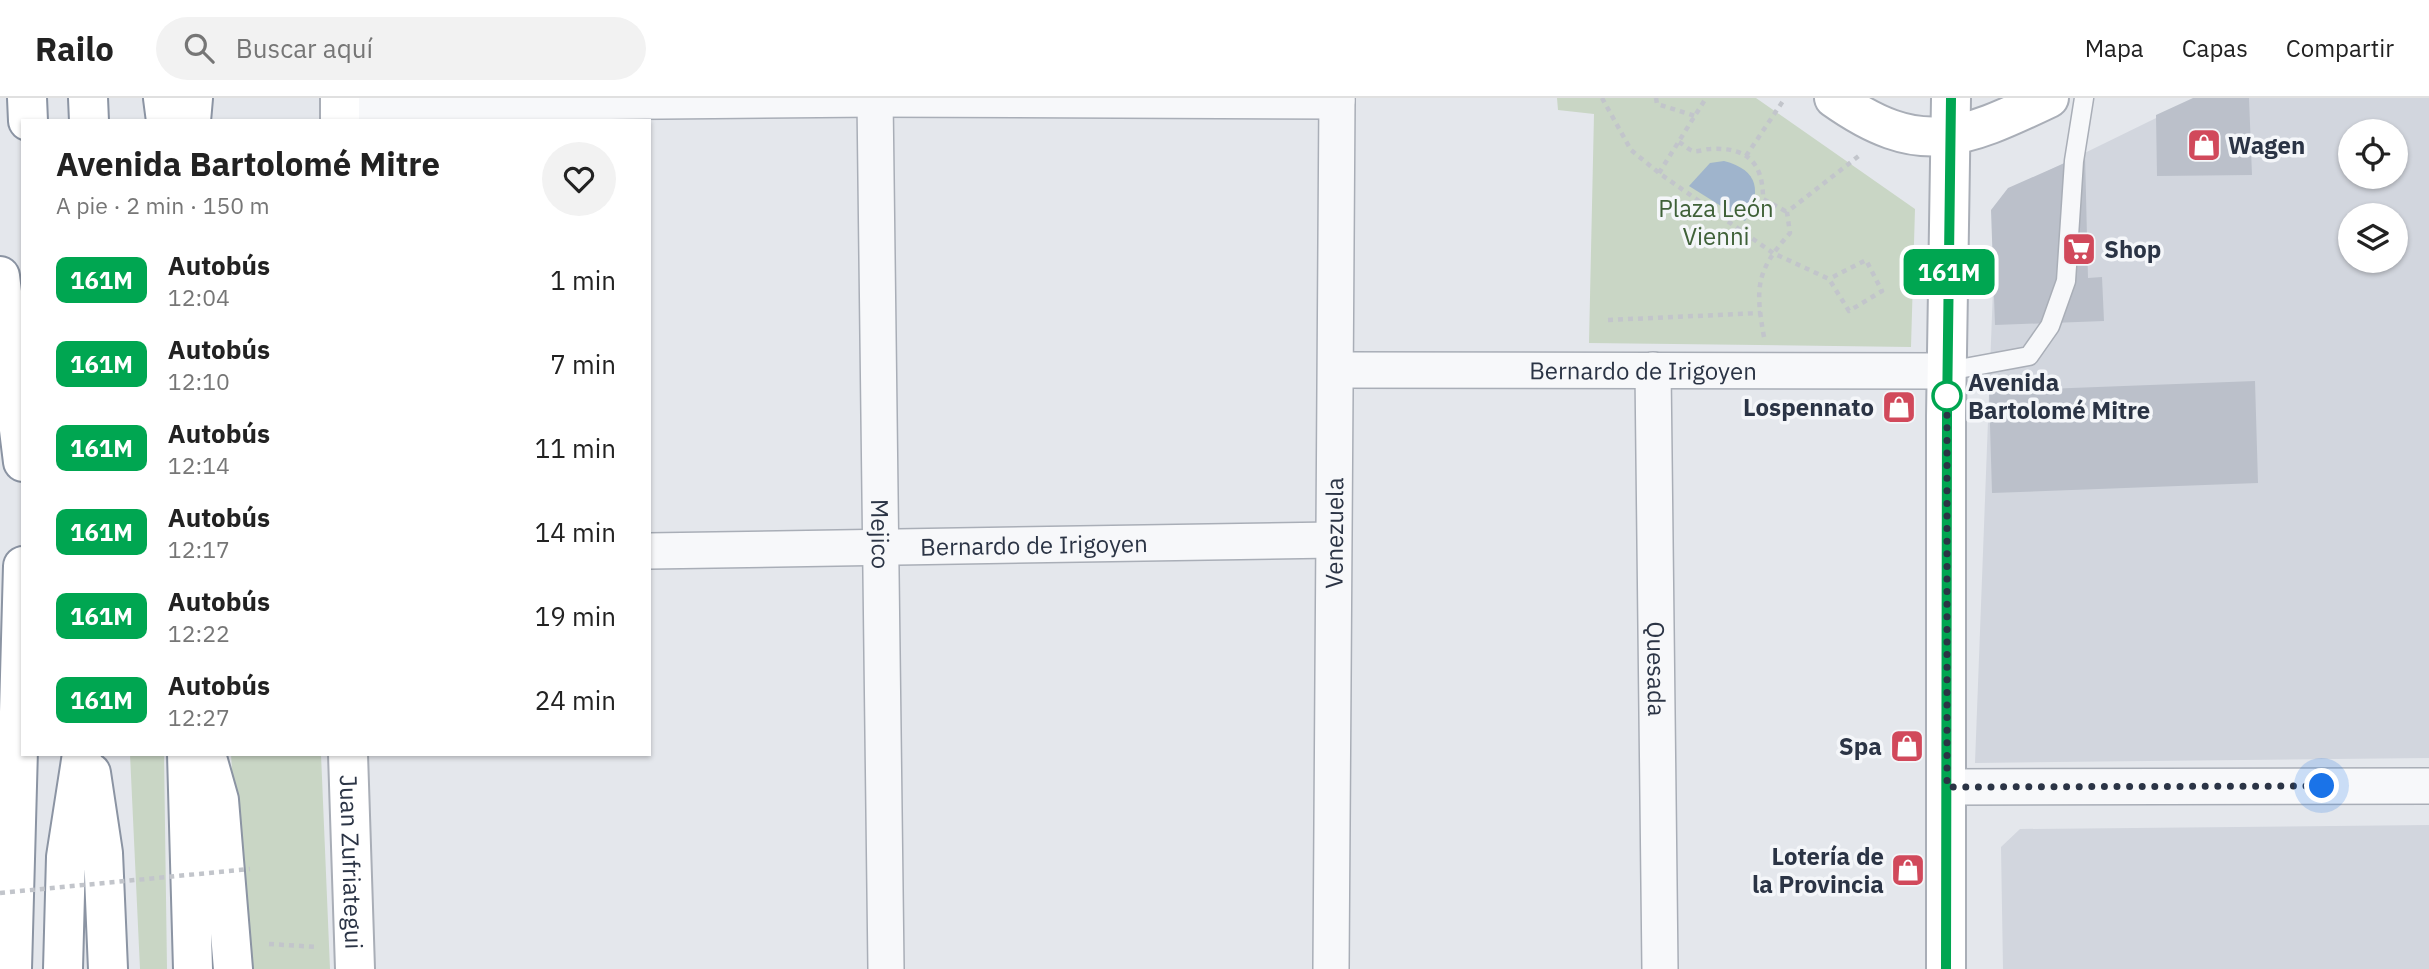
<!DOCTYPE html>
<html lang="es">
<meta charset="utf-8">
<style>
:root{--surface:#fff;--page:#f2f2f2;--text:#222;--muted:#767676;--line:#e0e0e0}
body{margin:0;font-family:"IBM Plex Sans",sans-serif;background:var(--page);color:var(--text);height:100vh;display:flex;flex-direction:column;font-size:26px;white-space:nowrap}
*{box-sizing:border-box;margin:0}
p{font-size:23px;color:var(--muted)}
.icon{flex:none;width:38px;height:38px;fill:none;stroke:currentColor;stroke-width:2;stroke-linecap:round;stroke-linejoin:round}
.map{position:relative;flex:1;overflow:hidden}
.sheet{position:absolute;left:21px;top:21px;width:630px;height:637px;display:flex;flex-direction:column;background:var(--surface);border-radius:0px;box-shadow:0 2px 5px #0004}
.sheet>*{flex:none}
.badge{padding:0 14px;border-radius:10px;font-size:24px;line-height:46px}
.fabs{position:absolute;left:2338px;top:21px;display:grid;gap:14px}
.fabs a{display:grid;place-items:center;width:70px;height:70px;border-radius:50%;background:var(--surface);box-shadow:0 2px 5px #0004;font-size:35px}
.you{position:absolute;width:35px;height:35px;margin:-18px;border:5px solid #fff;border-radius:50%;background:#1a73e8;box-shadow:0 0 0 10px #1a73e833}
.map>.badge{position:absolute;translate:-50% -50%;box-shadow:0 0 0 4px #fff}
.round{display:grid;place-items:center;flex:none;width:74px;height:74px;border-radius:37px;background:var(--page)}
.overview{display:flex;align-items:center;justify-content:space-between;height:119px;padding:0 35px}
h1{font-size:33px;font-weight:800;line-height:52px}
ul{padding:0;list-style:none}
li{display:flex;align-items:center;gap:21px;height:84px;padding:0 35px}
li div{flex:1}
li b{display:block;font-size:26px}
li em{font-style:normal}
li .badge{min-width:77px;font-weight:700;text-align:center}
header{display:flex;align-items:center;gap:42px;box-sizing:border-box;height:98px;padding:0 35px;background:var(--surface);border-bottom:2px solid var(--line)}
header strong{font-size:33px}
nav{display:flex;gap:38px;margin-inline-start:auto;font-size:24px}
.search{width:490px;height:63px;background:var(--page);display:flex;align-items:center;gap:18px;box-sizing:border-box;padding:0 24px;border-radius:38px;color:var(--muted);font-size:26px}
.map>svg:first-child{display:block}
.built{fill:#d2d6de;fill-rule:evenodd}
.green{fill:#c9d6c5}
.water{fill:#9fb4cc}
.building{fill:#bbc0ca}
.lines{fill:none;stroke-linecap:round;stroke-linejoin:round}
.lane-casing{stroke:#a9aeb7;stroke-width:21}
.street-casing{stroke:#a9aeb7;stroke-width:38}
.secondary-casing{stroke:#a9aeb7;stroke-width:42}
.highway-casing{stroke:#8b94a3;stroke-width:42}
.path{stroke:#c2c5cb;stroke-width:4.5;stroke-dasharray:5 5;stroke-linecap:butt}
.lane{stroke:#f7f8fa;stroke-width:18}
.street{stroke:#f7f8fa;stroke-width:35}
.secondary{stroke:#fff;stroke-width:38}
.highway{stroke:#fff;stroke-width:38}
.path-bridge{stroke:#c2c5cb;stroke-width:4.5;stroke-dasharray:5 5;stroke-linecap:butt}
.line-casing{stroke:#fff;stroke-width:16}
.line{stroke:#00a651;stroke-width:10}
.walk{stroke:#2b3445;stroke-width:7;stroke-dasharray:0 12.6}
.stop-dot{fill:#fff;stroke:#00a651;stroke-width:3.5}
.labels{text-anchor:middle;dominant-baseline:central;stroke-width:7;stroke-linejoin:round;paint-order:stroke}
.poi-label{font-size:24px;font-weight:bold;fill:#2b3445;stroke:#f4f6f9;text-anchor:end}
.park-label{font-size:24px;fill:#3f6138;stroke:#f4f6f9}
.street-label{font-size:24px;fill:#2b3445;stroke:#f4f6f9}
.stop-label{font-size:24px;font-weight:bold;fill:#2b3445;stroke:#f4f6f9;text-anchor:start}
</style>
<header>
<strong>Railo</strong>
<div class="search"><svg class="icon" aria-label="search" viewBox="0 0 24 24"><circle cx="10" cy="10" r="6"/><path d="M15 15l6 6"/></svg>Buscar aquí</div>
<nav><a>Mapa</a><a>Capas</a><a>Compartir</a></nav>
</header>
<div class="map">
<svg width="2429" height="871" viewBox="0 0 2429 871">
<rect width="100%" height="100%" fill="#e4e7ec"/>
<!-- built -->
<path class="built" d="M 2197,0 L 2429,0 L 2429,660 L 1975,665 L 1996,112 L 2009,92 ZM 2350,33 L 2396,33 L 2396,79 L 2350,79 ZM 2350,117 L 2396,117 L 2396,163 L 2350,163 Z
M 2429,727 L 2429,871 L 2003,871 L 2001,749 L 2020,731 Z"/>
<!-- green -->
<path class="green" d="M 1557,0 L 1756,0 L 1915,111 L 1911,249 L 1589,245 L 1594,16 L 1558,12 Z
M 130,656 L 164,656 L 167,871 L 140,871 Z
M 231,656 L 321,656 L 330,871 L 244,871 Z"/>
<!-- water -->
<path class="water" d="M 1724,63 C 1759,72 1762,94 1745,123 L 1689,88 L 1710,65 Z"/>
<!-- building -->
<path class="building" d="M 2193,0 L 2249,0 L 2252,77 L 2157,78 L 2156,17 Z
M 2085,56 L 2088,180 L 2102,179 L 2104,223 L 1995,227 L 1991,112 L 2008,90 Z
M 2255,283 L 2258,385 L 1992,395 L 1989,293 Z"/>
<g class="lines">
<!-- lane casing -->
<g class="lane-casing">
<path id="lane" d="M 1948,273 L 2029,258 L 2050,228 L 2066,183 L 2074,63 L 2084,0"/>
</g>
<!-- street casing -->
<g class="street-casing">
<g id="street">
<path id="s1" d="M 875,0 L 886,871"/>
<path d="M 340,6 L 875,1 L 1337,3"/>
<path id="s2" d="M 1337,272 L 1948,273"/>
<path id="s3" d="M 1653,272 L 1660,871"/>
<path id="s4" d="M 649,453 L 1333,442"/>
<path d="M 1947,689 L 2429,688"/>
<path id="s5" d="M 1331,871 L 1337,0"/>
</g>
</g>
<!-- secondary casing -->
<g class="secondary-casing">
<g id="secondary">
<path d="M 340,0 L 340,23"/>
<path d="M 1834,0 C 1919,60 1961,42 2049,0"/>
<path id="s6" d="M 348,656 L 355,871"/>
<path d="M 1946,871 L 1946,318 L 1951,0"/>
</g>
</g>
<!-- highway casing -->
<g class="highway-casing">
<path id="highway" d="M 27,0 L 28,23
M 88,0 L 89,23
M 163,0 L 166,23
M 191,23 L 193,0
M 0,178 L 23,364
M 187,656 L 193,871
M 206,656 L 219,702 L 233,871
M 91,675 L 103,755 L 108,871
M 12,871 L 23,468
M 63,871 L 66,759 L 82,656"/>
</g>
<!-- path -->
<path class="path" d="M 1602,0 L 1631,52 L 1659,75 L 1773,155 L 1829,181 L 1849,213 L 1882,193 L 1866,162 L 1829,181
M 1656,0 L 1657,6 L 1695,18
M 1679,44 C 1683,46 1689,52 1693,53 C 1698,54 1705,51 1710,51 C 1747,49 1763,64 1763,101 L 1787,114
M 1746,58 L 1785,0
M 1659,75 L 1706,0
M 1608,222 L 1761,215
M 1764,239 C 1755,189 1756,173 1790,135 L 1787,114 L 1860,57
M 269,846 L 318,849"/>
<!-- lane -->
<use href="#lane" class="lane"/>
<!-- street -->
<use href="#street" class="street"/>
<!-- secondary -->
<use href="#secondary" class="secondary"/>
<!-- highway -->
<use href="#highway" class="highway"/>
<!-- path-bridge -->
<path class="path-bridge" d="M 0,795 L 250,771"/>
</g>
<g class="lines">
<!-- line casing -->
<g class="line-casing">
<path id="line" d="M 1946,871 L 1947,318 L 1951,0"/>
</g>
<!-- line -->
<use href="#line" class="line"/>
<!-- walk -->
<path class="walk" d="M 1947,298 L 1947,295 L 1947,689 L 2322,688"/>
</g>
<!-- icons -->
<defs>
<g id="shop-square" transform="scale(1.75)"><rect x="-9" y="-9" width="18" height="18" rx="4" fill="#d1495b" stroke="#f4f6f9"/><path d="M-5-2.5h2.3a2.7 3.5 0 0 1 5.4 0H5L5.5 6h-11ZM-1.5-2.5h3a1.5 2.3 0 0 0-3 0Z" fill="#fff"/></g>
<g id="supermarket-square" transform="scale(1.75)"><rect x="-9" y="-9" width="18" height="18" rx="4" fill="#d1495b" stroke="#f4f6f9"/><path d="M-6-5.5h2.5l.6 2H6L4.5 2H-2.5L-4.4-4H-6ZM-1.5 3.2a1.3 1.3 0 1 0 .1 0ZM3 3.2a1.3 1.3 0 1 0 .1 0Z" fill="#fff"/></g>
</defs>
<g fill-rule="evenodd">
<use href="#shop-square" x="2204" y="47"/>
<use href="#supermarket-square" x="2079" y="151"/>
<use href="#shop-square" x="1899" y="309"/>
<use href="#shop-square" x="1907" y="648"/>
<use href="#shop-square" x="1908" y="772"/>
</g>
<!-- markers -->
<circle class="stop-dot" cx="1947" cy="298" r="14"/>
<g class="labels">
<!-- poi labels -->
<g class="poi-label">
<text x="2228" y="47" text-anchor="start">Wagen</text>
<text x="2104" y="151" text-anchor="start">Shop</text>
<text x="1874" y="309">Lospennato</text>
<text x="1882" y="648">Spa</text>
<text x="1884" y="758">Lotería de<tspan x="1884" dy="28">la Provincia</tspan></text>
</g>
<!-- park labels -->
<g class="park-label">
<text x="1716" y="110">Plaza León<tspan x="1716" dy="28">Vienni</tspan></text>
</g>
<!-- street labels -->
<g class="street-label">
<text stroke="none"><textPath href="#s2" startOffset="306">Bernardo de Irigoyen</textPath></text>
<text stroke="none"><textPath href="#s1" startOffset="436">Mejico</textPath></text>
<text stroke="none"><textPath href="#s5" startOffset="436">Venezuela</textPath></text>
<text stroke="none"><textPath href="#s4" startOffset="385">Bernardo de Irigoyen</textPath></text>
<text stroke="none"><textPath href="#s3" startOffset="299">Quesada</textPath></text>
<text stroke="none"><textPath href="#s6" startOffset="108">Juan Zufriategui</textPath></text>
</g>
<!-- stop labels -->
<g class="stop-label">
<text x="1968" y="284">Avenida<tspan x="1968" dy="28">Bartolomé Mitre</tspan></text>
</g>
</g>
</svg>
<div class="fabs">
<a><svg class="icon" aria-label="locate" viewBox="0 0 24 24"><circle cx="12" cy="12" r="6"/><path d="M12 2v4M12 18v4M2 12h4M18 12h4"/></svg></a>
<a><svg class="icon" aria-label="layers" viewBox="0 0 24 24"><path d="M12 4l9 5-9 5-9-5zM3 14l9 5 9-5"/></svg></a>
</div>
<div class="you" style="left:2322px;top:688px"></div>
<b class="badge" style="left:1949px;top:174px;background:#00a651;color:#fff">161M</b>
<section class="sheet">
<div class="overview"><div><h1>Avenida Bartolomé Mitre</h1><p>A pie · 2 min · 150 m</p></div><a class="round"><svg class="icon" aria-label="heart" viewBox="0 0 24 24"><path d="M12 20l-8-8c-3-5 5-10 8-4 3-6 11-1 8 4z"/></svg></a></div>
<ul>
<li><span class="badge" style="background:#00a651;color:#fff">161M</span><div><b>Autobús</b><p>12:04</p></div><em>1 min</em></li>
<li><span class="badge" style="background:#00a651;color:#fff">161M</span><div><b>Autobús</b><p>12:10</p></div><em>7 min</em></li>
<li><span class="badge" style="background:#00a651;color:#fff">161M</span><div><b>Autobús</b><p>12:14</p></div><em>11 min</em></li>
<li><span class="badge" style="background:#00a651;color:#fff">161M</span><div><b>Autobús</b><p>12:17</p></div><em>14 min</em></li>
<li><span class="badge" style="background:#00a651;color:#fff">161M</span><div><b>Autobús</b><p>12:22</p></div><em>19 min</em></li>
<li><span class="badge" style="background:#00a651;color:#fff">161M</span><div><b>Autobús</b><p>12:27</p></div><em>24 min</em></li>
</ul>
</section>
</div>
